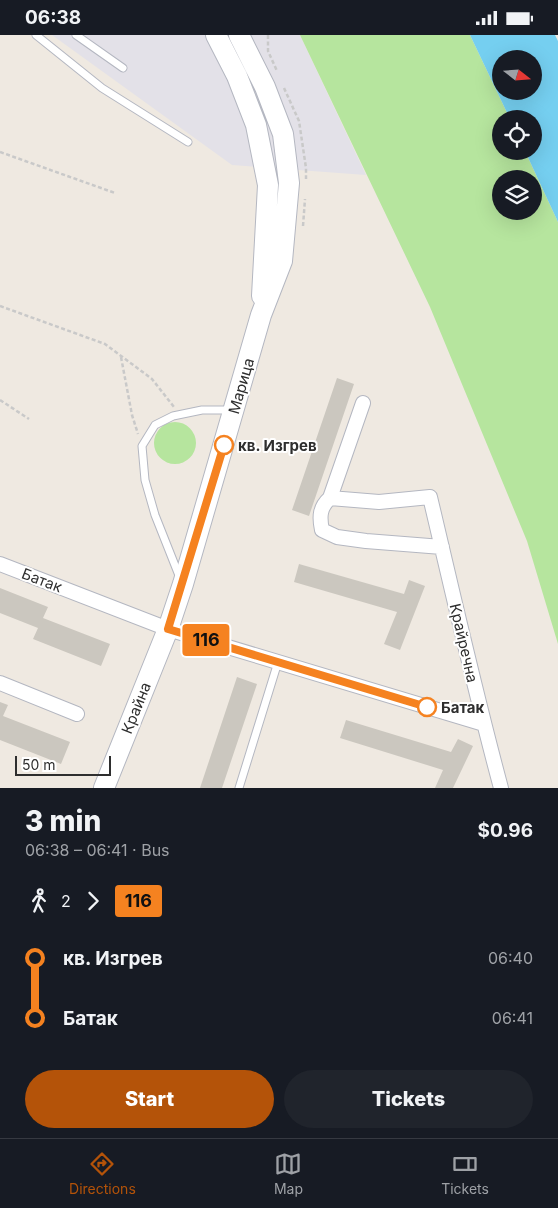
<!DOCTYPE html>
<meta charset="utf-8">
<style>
:root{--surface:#171b24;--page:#20242c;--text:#f1f3f6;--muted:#9ea1a6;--line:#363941;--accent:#b45309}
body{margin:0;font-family:Inter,sans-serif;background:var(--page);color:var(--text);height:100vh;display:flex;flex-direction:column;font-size:19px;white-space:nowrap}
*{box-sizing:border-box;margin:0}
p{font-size:16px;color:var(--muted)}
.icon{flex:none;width:28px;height:28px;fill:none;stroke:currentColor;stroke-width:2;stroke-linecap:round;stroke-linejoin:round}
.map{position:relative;height:753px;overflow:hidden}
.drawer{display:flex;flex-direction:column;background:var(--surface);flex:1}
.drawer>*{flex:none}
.badge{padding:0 10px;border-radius:4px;font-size:18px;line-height:32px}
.needle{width:32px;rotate:107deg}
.tools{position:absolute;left:492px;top:15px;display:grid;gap:10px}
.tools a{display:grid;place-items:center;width:50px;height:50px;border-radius:50%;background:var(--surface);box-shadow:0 5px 20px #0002;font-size:25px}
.scale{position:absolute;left:15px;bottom:12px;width:96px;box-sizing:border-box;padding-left:5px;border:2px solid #2e2e2e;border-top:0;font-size:14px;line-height:18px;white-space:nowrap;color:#2e2e2e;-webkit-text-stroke:4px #fff;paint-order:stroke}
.map>.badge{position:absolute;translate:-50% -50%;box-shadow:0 0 0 2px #fff}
.legs{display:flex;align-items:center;gap:8px;height:55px;padding:0 25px;font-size:16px}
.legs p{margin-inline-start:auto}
.head{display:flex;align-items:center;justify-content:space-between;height:85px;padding:0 25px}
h1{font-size:28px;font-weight:800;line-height:38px}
.action{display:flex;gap:10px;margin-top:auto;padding:10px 25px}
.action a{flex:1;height:58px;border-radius:30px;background:var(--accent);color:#fff;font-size:20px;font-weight:800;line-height:58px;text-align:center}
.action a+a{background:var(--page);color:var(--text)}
ul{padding:0 25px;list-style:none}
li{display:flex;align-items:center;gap:18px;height:60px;font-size:19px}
li i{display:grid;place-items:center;width:8px;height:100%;margin:0 6px;background:currentColor}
li i::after{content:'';width:12px;height:12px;margin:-6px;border:4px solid;border-radius:50%;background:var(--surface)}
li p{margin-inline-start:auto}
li:first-child i{background:linear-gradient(#0000 50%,currentColor 0)}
li:last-child i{background:linear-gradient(currentColor 50%,#0000 0)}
.status{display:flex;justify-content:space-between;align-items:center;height:35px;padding:0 25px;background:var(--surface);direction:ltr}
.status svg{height:14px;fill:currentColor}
.dock{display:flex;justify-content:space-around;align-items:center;height:70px;border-top:1px solid var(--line);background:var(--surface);font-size:14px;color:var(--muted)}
.dock a{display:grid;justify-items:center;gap:2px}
.dock .on{color:var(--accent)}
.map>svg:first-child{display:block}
.industrial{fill:#e3e1e8}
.green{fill:#b6e59e;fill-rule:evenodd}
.water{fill:#75cff0;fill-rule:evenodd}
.building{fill:#cbc7bf}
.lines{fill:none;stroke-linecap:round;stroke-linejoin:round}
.lane-casing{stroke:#b4b7c1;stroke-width:9}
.street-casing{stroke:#b4b7c1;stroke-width:16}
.secondary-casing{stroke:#b4b7c1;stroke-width:22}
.path{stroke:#c9c9c9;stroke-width:2.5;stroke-dasharray:4 2.5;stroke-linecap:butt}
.lane{stroke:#fff;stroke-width:7}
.street{stroke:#fff;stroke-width:14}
.secondary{stroke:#fff;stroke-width:20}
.line-1-casing{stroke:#fff;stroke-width:11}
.line-1{stroke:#f58220;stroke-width:8}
.stop-1-dot{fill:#fff;stroke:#f58220;stroke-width:2.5}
.labels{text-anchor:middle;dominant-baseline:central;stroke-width:4;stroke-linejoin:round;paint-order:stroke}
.street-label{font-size:15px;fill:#2e2e2e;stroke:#fff}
.stop-label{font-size:15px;font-weight:bold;fill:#2e2e2e;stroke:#fff;text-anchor:start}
</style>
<div class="status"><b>06:38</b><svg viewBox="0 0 49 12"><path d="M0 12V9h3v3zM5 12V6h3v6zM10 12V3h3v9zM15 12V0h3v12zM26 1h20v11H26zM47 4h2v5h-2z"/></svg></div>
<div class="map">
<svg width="558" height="753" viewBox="0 0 558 753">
<rect width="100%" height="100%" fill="#efe9e1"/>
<!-- industrial -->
<path class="industrial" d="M 52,0 L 300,0 L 366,140 L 232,130 Z"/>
<!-- green -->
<path class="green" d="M 300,0 L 470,0 L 510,84 L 501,84 L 501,116 L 525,116 L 558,187 L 558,609 L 527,506 L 430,272 ZM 501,144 L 534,144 L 534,176 L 501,176 Z
M154 408a21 21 0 1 1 42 0a21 21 0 1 1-42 0Z"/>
<!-- water -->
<path class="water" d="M 470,0 L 555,0 L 558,6 L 558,187 L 525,116 L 534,116 L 534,84 L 510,84 ZM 501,24 L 534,24 L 534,56 L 501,56 Z"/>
<!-- building -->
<path class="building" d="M 337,343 L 354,349 L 309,481 L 292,475 Z
M 299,529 L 404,559 L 409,545 L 425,551 L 400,615 L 384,609 L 397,577 L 294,547 Z
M 0,553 L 48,572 L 43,583 L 110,609 L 101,631 L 33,604 L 38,593 L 0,578 Z
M 237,642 L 257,649 L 222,753 L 200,753 Z
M 0,667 L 8,670 L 3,681 L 70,707 L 61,729 L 0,705 Z
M 346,685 L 451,717 L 458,704 L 473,711 L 453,753 L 435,753 L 443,735 L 340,703 Z"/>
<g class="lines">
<!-- lane casing -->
<g class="lane-casing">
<path id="lane" d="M 36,0 L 102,53 L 188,107
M 76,0 L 123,33
M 180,543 L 155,480 L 145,445 L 142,411 L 155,390 L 173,381 L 202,375 L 231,375
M 239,753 L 278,627"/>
</g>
<!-- street casing -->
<g class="street-casing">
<path id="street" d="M 330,463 L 363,368
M 442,512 L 366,506 L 337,502 L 322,495 C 319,481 320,472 330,463 L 379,467 L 430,462 C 453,559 475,657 501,753
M 0,529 L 168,594 L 484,689
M 0,648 L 77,679"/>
</g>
<!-- secondary casing -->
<g class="secondary-casing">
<path id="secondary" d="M 216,0 L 237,41 L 256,90 L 268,150 L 262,261
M 104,753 L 168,594 L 183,549 L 261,280 L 282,226 L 289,148 L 283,99 L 265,52 L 239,0"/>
</g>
<!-- path -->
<path class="path" d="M 268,0 L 268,16 L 277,36
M 284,53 L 299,86 L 306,133 L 306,144
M 0,117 L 115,158
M 303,191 L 305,164
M 0,271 L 105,309 L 152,344 L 174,372
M 121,322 L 132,380 L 138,399
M 0,365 L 29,384"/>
<!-- lane -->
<use href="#lane" class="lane"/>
<!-- street -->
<use href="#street" class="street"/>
<!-- secondary -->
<use href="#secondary" class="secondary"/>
</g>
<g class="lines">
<!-- line-1 casing -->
<g class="line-1-casing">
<path id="line-1" d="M 224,410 L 168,594 L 427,672"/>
</g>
<!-- line-1 -->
<use href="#line-1" class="line-1"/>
</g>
<!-- markers -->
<g class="stop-1-dot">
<circle cx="224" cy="410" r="9"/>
<circle cx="427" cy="672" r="9"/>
</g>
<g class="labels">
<!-- street labels -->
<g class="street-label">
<text transform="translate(241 351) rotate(-74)">Марица</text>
<text transform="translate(42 545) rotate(21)">Батак</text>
<text transform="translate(464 608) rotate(77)">Крайречна</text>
<text transform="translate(136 673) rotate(-68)">Крайна</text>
</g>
<!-- stop labels -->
<g class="stop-label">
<text x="238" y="410">кв. Изгрев</text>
<text x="441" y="672">Батак</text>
</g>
</g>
</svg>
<div class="tools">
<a><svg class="needle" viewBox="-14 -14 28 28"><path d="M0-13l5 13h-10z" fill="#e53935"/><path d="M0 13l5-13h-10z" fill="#9ea1a6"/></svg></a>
<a><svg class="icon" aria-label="locate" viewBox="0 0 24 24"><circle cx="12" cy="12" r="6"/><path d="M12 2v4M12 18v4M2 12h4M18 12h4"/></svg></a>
<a><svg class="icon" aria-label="layers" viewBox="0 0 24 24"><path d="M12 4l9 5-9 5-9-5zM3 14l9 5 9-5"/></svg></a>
</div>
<div class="scale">50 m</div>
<b class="badge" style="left:206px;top:605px;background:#f58220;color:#111">116</b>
</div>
<section class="drawer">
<div class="head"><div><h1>3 min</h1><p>06:38 – 06:41 · Bus</p></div><b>$0.96</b></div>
<div class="legs"><svg class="icon" aria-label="walk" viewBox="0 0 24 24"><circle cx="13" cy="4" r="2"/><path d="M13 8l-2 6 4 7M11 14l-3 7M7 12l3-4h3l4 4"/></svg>2<svg class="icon" aria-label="forward" viewBox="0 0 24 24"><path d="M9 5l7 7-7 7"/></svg><b class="badge" style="background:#f58220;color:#111">116</b></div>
<ul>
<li><i style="color:#f58220"></i><b>кв. Изгрев</b><p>06:40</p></li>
<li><i style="color:#f58220"></i><b>Батак</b><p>06:41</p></li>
</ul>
<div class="action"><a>Start</a><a>Tickets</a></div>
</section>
<nav class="dock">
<a class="on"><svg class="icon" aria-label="directions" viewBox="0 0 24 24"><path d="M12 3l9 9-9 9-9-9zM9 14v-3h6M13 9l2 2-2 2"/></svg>Directions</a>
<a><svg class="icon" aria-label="map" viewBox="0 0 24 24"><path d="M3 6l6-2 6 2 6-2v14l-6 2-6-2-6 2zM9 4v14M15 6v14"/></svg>Map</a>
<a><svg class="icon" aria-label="tickets" viewBox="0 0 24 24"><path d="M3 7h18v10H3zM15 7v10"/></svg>Tickets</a>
</nav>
